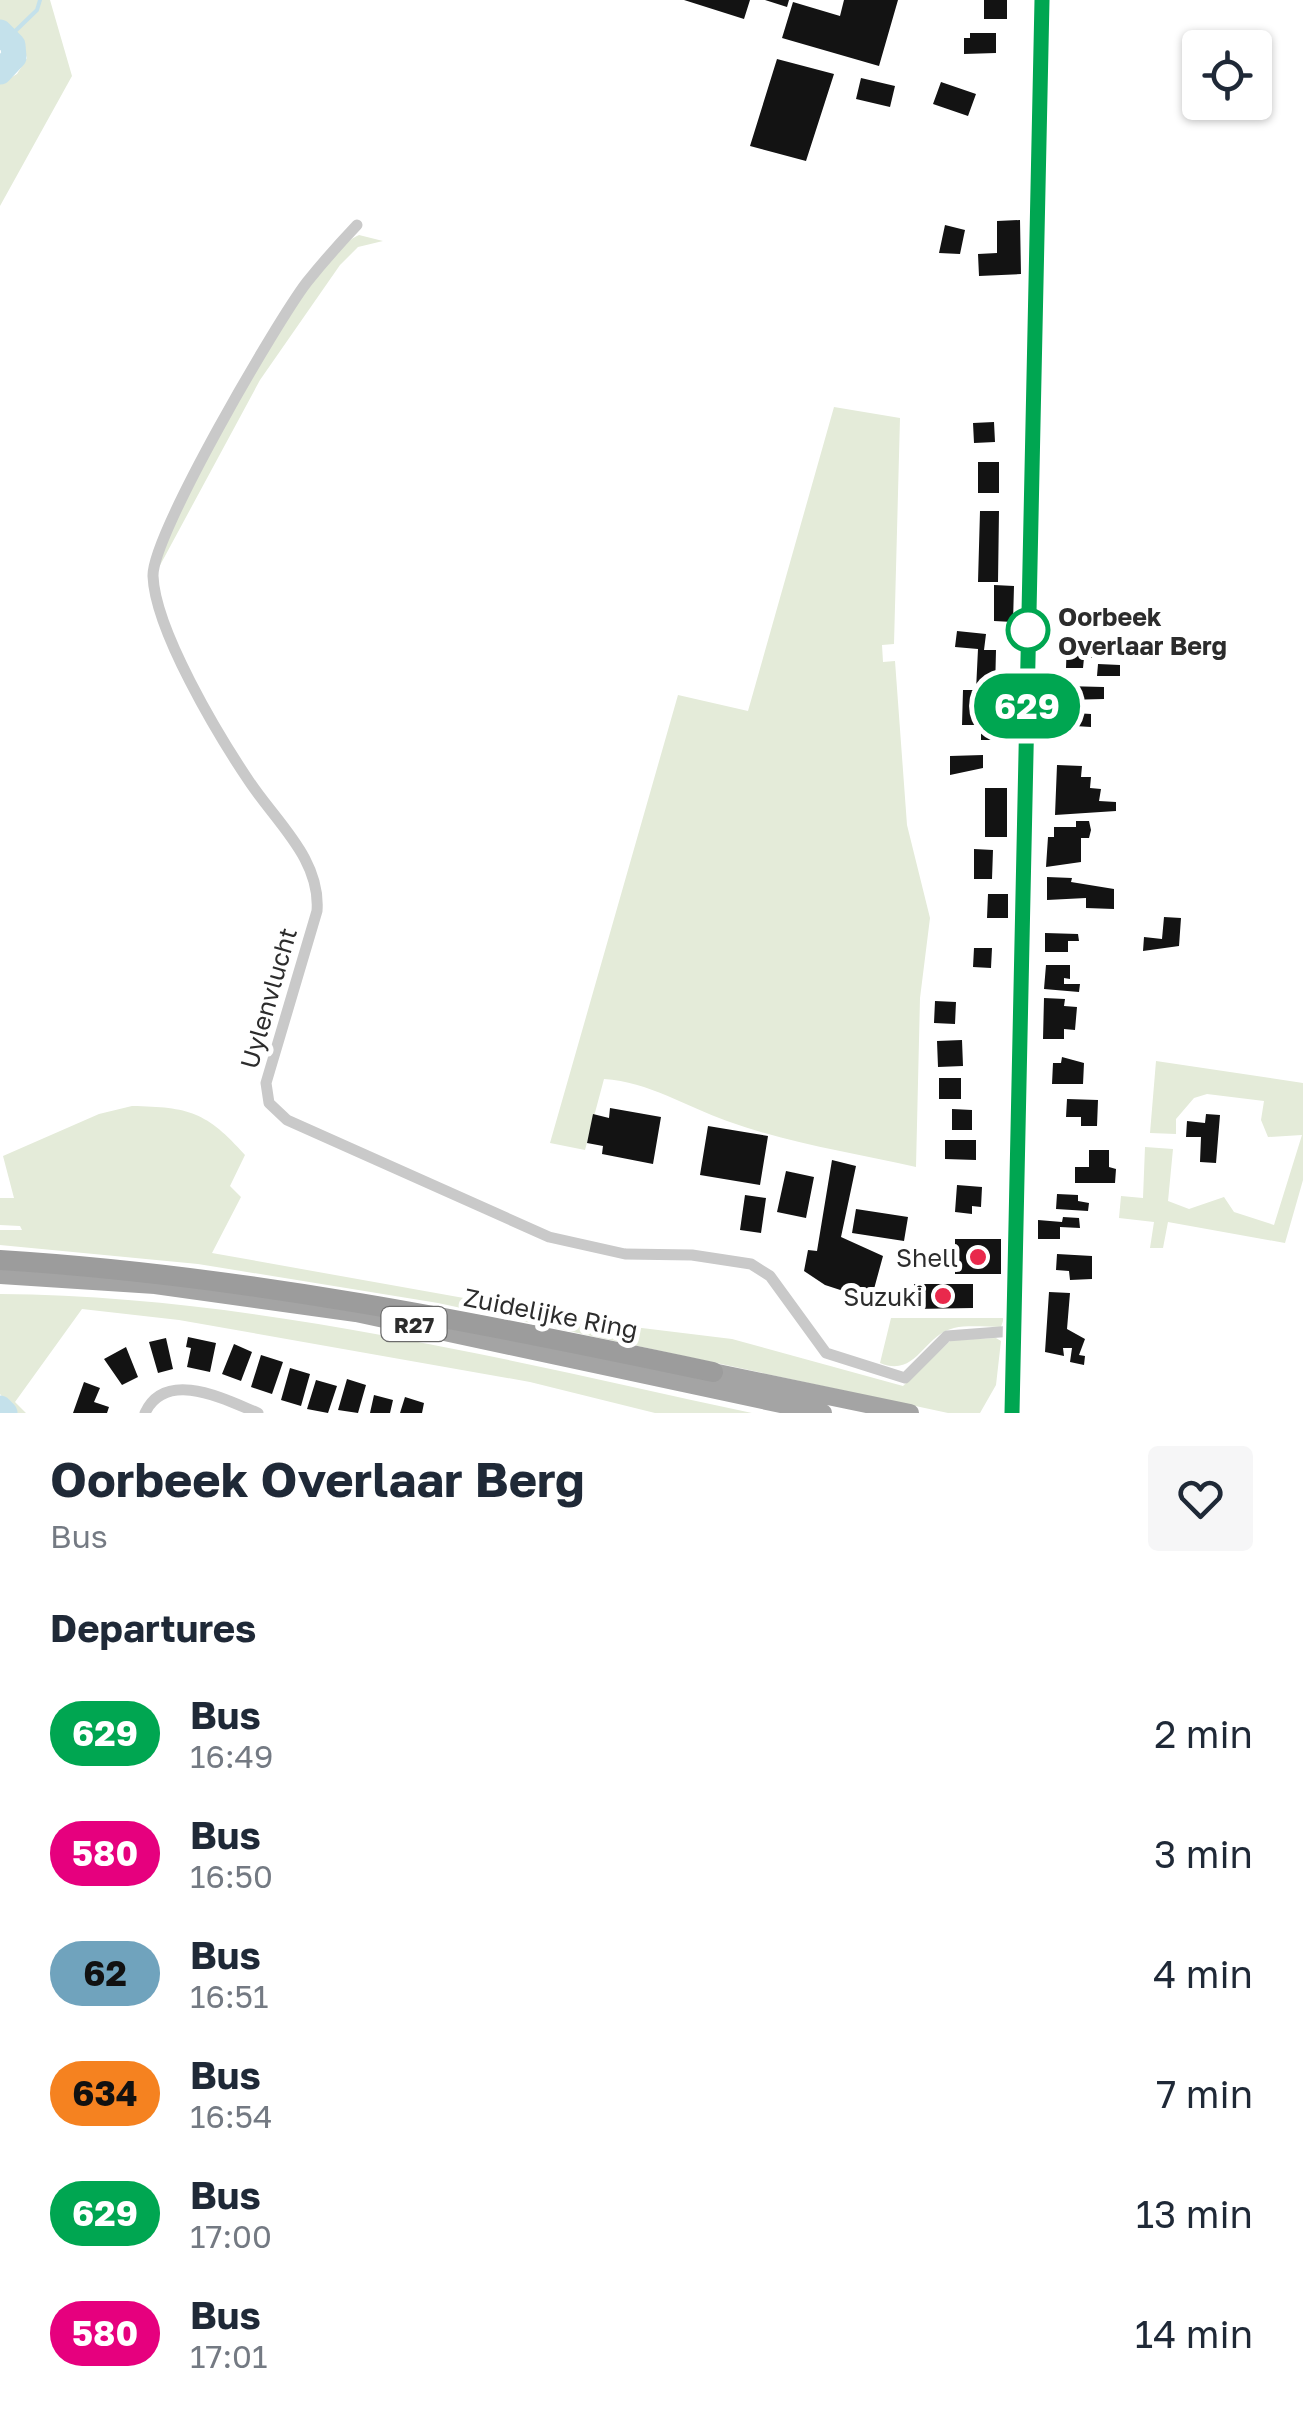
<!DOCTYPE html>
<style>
:root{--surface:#fff;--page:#f6f6f7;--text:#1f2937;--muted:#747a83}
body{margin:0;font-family:"Golos Text",sans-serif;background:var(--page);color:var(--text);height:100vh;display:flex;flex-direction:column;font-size:38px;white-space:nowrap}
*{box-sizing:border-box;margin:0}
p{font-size:32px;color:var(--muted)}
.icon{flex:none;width:55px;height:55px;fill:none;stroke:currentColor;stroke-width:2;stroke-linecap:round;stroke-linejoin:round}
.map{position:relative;height:1413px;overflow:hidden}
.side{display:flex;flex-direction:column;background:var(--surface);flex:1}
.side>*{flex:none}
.badge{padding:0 20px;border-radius:32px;font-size:35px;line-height:65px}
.fabs{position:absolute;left:1182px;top:30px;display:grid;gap:20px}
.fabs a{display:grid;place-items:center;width:90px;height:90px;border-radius:10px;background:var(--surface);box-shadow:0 2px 8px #0004;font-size:50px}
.map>.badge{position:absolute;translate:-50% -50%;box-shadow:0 0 0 5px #fff}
h2{padding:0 50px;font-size:38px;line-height:90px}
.round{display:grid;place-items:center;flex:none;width:105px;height:105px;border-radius:10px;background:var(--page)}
.overview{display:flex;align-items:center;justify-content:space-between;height:170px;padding:0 50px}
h1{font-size:48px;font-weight:700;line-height:75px}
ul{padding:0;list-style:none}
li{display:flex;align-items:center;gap:30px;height:120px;padding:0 50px}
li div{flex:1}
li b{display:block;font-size:38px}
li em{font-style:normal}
li .badge{min-width:110px;font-weight:700;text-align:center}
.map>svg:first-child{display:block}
.green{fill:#e4ebd9}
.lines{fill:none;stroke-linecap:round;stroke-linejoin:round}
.stream{stroke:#c4e1eb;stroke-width:4}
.river{stroke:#c4e1eb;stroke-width:25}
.building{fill:#131313}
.minor{stroke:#c9c9c9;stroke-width:11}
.secondary{stroke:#b6b6b6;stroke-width:18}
.primary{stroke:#a4a4a4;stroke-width:18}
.trunk{stroke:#9c9c9c;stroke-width:20}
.line-casing{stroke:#fff;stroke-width:22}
.line{stroke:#00a651;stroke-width:15}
.stop-dot{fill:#fff;stroke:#00a651;stroke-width:5}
.poi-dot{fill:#e9294c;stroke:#fff;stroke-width:4}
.labels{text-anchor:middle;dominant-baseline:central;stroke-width:10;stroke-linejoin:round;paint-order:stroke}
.shield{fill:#fff;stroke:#6b6b6b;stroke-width:2.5}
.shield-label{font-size:22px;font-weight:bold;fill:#2c2c2c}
.stop-label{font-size:25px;font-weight:bold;fill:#2c2c2c;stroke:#fff;text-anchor:start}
.street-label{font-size:25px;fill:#2c2c2c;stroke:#fff}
.poi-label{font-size:25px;fill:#2c2c2c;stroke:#fff;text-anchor:end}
</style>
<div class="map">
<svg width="1303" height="1413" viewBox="0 0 1303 1413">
<rect width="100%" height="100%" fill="#fff"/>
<!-- green -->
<path class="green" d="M 0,0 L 50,0 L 72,76 L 0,206 L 0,84 L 17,74 L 27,58 L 22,45 L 0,22 Z
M 359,235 L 383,241 L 358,247 L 340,265 L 260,380 L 158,569 L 159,552 C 192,489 302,260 359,235 Z
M 834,407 L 900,418 L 894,644 L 882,645 L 883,662 L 895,661 L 907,825 L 930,918 L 920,998 L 916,1167 C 853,1153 788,1143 727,1121 C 685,1106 649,1082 604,1079 L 585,1150 L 550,1143 L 678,695 L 748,711 Z
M 1156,1061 L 1303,1083 L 1303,1180 L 1285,1243 L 1168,1222 L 1163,1248 L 1150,1248 L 1154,1222 L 1119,1218 L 1121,1196 L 1143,1198 L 1145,1147 L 1173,1149 L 1168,1201 L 1189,1209 L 1224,1197 L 1234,1212 L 1274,1225 L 1302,1135 L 1268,1137 L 1261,1120 L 1264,1101 L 1207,1094 L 1194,1098 L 1176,1119 L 1176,1134 L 1150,1133 Z
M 132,1106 C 189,1107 207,1112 245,1155 L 230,1186 L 241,1197 L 212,1253 L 609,1324 L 732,1339 L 903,1386 L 951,1340 L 996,1338 L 1001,1341 L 996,1385 L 980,1413 L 948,1413 L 438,1303 L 198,1264 L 0,1245 L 0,1230 L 22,1230 L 20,1226 L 0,1225 L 0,1198 L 14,1198 L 3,1156 L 99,1114 Z
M 0,1294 C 253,1296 506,1360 752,1413 L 655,1413 L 530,1382 L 179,1320 L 82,1309 L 15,1402 L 26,1413 L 16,1413 L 0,1394 Z
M 891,1318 L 1004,1318 L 1001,1327 C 986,1327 968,1325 954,1328 C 923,1335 917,1378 880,1363 Z"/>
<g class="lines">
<!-- stream -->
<path class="stream" d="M 7,39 L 37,10 L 40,0"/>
<!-- river -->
<path class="river" d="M 0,32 L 13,45 L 14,57 L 0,72
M 0,1408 L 5,1413"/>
</g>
<!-- building -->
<path class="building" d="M 684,0 L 750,0 L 744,19 Z
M 765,0 L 789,0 L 787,7 Z
M 844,0 L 898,0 L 879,66 L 782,38 L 793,2 L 840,16 Z
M 984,0 L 1007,0 L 1007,19 L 984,19 Z
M 970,33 L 996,33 L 996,53 L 964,54 L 964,38 L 970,38 Z
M 777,59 L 834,74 L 806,161 L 750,146 Z
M 861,78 L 895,86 L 890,107 L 856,99 Z
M 941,82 L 976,94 L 968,116 L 933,104 Z
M 1020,220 L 1021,274 L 979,276 L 978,254 L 997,253 L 997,221 Z
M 945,225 L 965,230 L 960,254 L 939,253 Z
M 994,422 L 995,442 L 974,443 L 973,423 Z
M 978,462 L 999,462 L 999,493 L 978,493 Z
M 980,511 L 999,511 L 998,582 L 978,582 Z
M 994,585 L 1014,586 L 1013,622 L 994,621 Z
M 957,631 L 986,634 L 984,650 L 996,650 L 995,691 L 982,690 L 981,725 L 962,725 L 963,690 L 976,690 L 978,649 L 955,647 Z
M 1067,640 L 1093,644 L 1092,658 L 1084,658 L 1083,668 L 1066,668 Z
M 1098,664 L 1120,665 L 1120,676 L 1097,676 Z
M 1064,686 L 1104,687 L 1104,699 L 1064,700 Z
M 1058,712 L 1091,714 L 1091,727 L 1058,725 Z
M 981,725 L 1000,726 L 1000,740 L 981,740 Z
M 983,755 L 983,768 L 950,775 L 950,756 Z
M 1057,765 L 1082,766 L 1081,777 L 1091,777 L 1090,788 L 1101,789 L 1099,801 L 1116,802 L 1116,811 L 1055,815 Z
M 985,788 L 1007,788 L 1007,837 L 985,837 Z
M 1076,821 L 1089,821 L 1091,830 L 1089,838 L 1081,838 L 1081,862 L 1046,867 L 1048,837 L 1054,837 L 1054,827 L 1076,827 Z
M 974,849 L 993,850 L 992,879 L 974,879 Z
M 1047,877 L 1072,878 L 1071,882 L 1114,889 L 1114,909 L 1086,908 L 1086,898 L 1047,900 Z
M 988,894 L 1008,894 L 1008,918 L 987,918 Z
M 1164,917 L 1181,918 L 1179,946 L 1143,951 L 1144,937 L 1162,939 Z
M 1045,933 L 1078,934 L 1079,941 L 1068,941 L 1068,952 L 1045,952 Z
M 974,948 L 992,948 L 991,968 L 973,967 Z
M 1046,965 L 1070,965 L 1070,979 L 1064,978 L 1064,984 L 1080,984 L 1079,992 L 1044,989 Z
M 1044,998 L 1065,999 L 1064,1006 L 1077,1007 L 1075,1030 L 1064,1029 L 1064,1039 L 1043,1039 Z
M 935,1001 L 956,1002 L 955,1024 L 934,1023 Z
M 962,1040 L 963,1066 L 938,1067 L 937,1041 Z
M 1062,1057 L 1084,1063 L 1083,1084 L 1052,1084 L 1053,1063 L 1061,1063 Z
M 939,1078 L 961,1078 L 961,1099 L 939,1099 Z
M 1067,1099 L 1098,1100 L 1097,1126 L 1081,1126 L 1081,1117 L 1066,1117 Z
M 610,1108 L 661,1117 L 653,1164 L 602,1154 L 603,1146 L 587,1143 L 593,1114 L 609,1118 Z
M 952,1109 L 972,1110 L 972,1130 L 952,1130 Z
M 1206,1114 L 1220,1115 L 1216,1163 L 1200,1162 L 1201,1137 L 1186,1137 L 1187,1121 L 1205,1123 Z
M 708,1126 L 768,1136 L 760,1185 L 700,1175 Z
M 945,1140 L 976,1140 L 976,1160 L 945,1159 Z
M 1089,1150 L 1109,1150 L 1109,1167 L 1116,1169 L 1115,1183 L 1075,1183 L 1075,1167 L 1089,1167 Z
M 832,1160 L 856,1166 L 841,1237 L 883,1256 L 871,1300 L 825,1285 L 804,1271 L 808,1250 L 817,1251 Z
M 786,1171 L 814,1177 L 806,1218 L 777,1212 Z
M 957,1185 L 982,1187 L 981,1207 L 972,1206 L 972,1214 L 955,1212 Z
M 1057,1194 L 1078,1195 L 1078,1201 L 1089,1203 L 1088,1211 L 1056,1209 Z
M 745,1195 L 766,1198 L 761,1233 L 740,1230 Z
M 856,1209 L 908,1217 L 904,1241 L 852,1233 Z
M 1063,1217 L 1079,1218 L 1080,1228 L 1060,1227 L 1060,1239 L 1038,1239 L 1038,1220 L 1062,1222 Z
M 955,1239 L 1001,1239 L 1001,1274 L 955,1274 Z
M 1057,1254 L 1092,1256 L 1092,1279 L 1070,1280 L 1069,1271 L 1056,1270 Z
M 914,1284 L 973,1284 L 973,1308 L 914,1309 Z
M 1049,1292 L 1070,1293 L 1067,1329 L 1085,1339 L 1079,1355 L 1085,1356 L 1084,1365 L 1070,1362 L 1072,1348 L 1063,1348 L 1064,1356 L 1045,1352 Z
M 188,1337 L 216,1343 L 210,1372 L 187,1367 L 191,1348 L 186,1347 Z
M 166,1338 L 173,1369 L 158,1373 L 149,1342 Z
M 234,1344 L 252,1352 L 241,1381 L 222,1374 Z
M 126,1347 L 138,1377 L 122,1385 L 104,1359 Z
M 261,1355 L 283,1362 L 272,1394 L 251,1387 Z
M 290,1368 L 310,1374 L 301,1406 L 281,1400 Z
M 347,1379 L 366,1385 L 358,1413 L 338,1410 Z
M 316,1380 L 337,1386 L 328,1413 L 307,1409 Z
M 84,1382 L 100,1388 L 94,1402 L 109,1407 L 107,1413 L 73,1413 Z
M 374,1395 L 393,1400 L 390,1413 L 370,1413 Z
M 405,1397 L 424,1403 L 422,1413 L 400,1413 Z"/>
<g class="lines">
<!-- minor -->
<path class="minor" d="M 357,225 C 340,243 323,262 307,282 C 277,321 152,535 153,576 C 155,630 218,735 249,781 C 276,822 321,859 317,911 L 266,1083 L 269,1103 L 287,1120 L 549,1237 L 625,1254 L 692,1255 L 751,1264 L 770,1276 L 826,1353 L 905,1378 L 947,1336 L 1013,1331
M 145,1413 C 166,1368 226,1400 258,1413"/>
<!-- secondary -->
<path class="secondary" d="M 1012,1413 L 1042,0"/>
<!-- primary -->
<path class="primary" d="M 0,1275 L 155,1285 L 356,1313 L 823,1413
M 713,1372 L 910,1413"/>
<!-- trunk -->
<path class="trunk" d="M 0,1260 C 242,1275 476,1322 713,1372"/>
</g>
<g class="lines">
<!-- line casing -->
<g class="line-casing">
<path id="line" d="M 1012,1413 L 1042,0"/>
</g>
<!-- line -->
<use href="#line" class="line"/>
</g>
<!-- markers -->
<circle class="stop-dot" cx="1028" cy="630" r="20"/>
<g class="poi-dot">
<circle cx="978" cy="1257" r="10"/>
<circle cx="943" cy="1296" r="10"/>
</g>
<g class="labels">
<!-- shield labels -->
<rect class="shield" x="381.5" y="1307" width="65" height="34" rx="8"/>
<g class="shield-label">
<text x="414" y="1324">R27</text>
</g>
<!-- stop labels -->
<g class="stop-label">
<text x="1058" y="616">Oorbeek<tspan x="1058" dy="29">Overlaar Berg</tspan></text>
</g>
<!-- street labels -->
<g class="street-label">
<text transform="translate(268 998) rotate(-74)">Uylenvlucht</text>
<text transform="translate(551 1313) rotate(11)">Zuidelijke Ring</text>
</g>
<!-- poi labels -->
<g class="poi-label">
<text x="958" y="1257">Shell</text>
<text x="923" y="1296">Suzuki</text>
</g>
</g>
</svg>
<div class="fabs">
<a><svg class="icon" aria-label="locate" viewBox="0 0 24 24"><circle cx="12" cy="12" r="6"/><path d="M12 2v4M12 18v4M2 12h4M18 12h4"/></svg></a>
</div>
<b class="badge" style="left:1027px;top:706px;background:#00a651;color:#fff">629</b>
</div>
<section class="side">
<div class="overview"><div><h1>Oorbeek Overlaar Berg</h1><p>Bus</p></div><a class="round"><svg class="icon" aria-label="heart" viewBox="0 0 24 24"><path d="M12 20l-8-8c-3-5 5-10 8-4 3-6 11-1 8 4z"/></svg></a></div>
<h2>Departures</h2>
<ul>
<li><span class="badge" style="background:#00a651;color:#fff">629</span><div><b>Bus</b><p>16:49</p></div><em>2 min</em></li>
<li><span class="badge" style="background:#e6007e;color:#fff">580</span><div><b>Bus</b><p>16:50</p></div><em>3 min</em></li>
<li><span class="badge" style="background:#70a3bd;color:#111">62</span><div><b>Bus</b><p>16:51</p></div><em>4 min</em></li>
<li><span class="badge" style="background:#f58220;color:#111">634</span><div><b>Bus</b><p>16:54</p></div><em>7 min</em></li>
<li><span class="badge" style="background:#00a651;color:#fff">629</span><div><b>Bus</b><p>17:00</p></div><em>13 min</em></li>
<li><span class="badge" style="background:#e6007e;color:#fff">580</span><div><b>Bus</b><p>17:01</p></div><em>14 min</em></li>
</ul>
</section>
